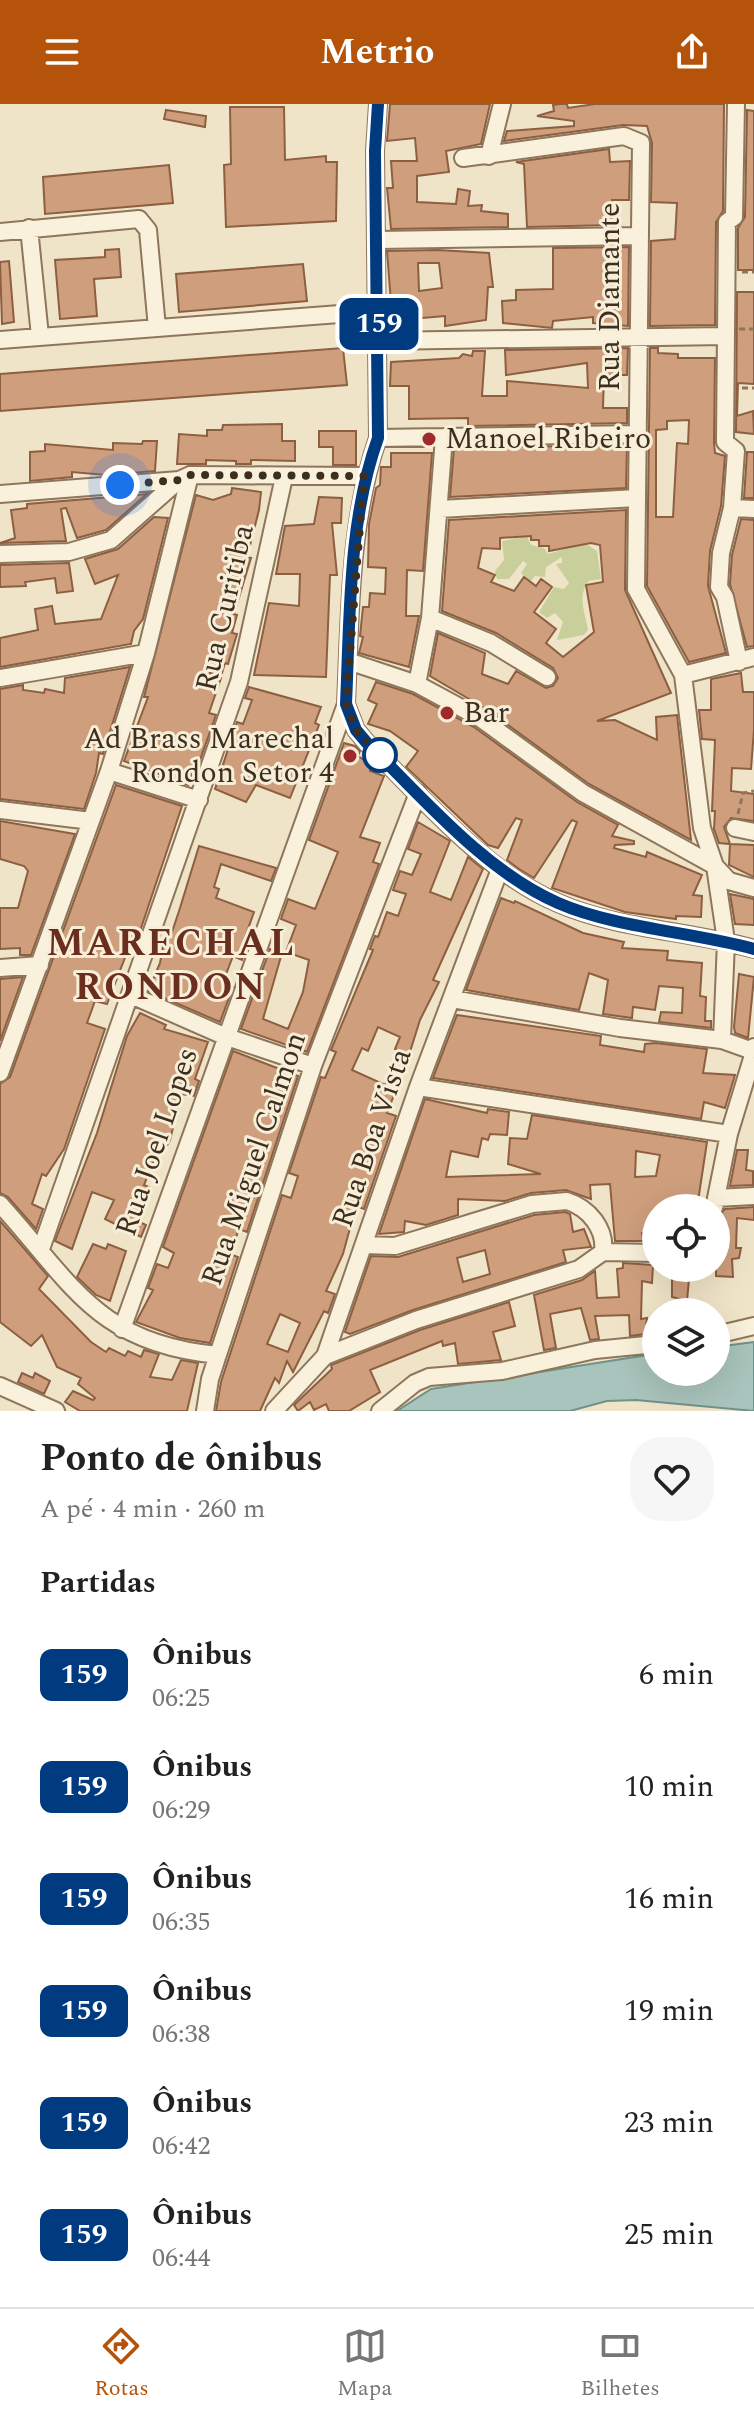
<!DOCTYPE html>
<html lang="pt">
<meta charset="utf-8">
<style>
:root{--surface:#fff;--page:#f6f6f6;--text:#222;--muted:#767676;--line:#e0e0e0;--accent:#b45309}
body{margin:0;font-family:Spectral,serif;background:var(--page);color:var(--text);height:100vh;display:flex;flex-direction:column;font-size:30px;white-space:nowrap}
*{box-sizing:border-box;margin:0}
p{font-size:26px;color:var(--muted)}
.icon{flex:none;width:44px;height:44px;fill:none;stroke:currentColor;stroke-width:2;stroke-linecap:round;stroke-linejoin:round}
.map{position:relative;height:1307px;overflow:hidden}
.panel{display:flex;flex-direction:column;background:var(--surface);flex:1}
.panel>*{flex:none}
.badge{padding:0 16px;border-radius:12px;font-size:28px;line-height:52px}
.tools{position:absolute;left:642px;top:1090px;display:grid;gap:16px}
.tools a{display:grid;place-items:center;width:88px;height:88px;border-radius:50%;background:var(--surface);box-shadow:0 8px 32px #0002;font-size:40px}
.you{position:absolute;width:40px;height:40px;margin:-20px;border:6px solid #fff;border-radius:50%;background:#1a73e8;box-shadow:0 0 0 12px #1a73e833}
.map>.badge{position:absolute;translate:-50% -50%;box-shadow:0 0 0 4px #fff}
h2{padding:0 40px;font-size:30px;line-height:72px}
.round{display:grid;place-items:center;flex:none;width:84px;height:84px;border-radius:32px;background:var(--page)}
.headline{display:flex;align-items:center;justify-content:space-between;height:136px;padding:0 40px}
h1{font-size:38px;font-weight:700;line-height:60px}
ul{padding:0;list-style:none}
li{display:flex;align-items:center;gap:24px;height:112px;padding:0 40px}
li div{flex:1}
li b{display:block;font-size:30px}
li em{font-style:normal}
li .badge{min-width:88px;font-weight:700;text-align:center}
header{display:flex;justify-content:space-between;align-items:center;height:104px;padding:0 40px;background:var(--accent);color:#fff;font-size:36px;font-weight:700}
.dock{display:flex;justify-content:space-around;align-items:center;height:112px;border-top:2px solid var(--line);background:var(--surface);font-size:22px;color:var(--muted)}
.dock a{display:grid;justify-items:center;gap:4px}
.dock .active{color:var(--accent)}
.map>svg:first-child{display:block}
.green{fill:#c9cf9b}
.water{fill:#a9c4bc;stroke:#6f938a;stroke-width:2}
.building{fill:#cf9f7d;stroke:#8d5f41;stroke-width:2;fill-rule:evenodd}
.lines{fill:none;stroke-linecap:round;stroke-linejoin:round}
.minor-casing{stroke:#8d765c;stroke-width:20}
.path{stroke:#8d765c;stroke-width:3;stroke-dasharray:6 4;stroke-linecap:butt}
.minor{stroke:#faf1dc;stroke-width:16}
.line-casing{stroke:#fff;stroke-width:18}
.line{stroke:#003b80;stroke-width:12}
.walk{stroke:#3d2e20;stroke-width:8;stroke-dasharray:0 14.4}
.poi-dot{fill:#9e2a2b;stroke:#f7eed8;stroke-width:3}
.stop-dot{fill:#fff;stroke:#003b80;stroke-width:4}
.labels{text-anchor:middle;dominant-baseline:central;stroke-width:6;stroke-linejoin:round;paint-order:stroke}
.street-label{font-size:30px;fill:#3d2e20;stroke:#f7eed8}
.poi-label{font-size:30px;fill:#3d2e20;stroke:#f7eed8;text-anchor:start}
.district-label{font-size:38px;font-weight:bold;letter-spacing:2px;fill:#6b2e1e;stroke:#f7eed8}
</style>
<header><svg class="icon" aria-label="menu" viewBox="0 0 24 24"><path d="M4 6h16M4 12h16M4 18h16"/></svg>Metrio<svg class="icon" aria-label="share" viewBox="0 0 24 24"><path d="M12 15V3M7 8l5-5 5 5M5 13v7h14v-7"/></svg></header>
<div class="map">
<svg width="754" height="1307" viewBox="0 0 754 1307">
<rect width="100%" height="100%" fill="#f0e4c8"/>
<!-- green -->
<path class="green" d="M 527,432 L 531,441 L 544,444 L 548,450 L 585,439 L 597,447 L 601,475 L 589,477 C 577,491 585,509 588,526 L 584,531 L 557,536 L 563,518 L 555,509 L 547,514 L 539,508 L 554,483 L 564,485 L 569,479 L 556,460 L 562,459 L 562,453 L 546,463 L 545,473 L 535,472 L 531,477 L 521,469 L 527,460 L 523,457 L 509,475 L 497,475 L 495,467 L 504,456 L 502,437 Z"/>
<!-- water -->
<path class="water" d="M 754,1238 L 754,1307 L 636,1296 L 607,1297 L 570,1307 L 397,1307 L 431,1285 L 654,1250 L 656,1268 L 716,1268 L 716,1243 Z"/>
<!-- building -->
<path class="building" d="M 390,0 L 490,0 L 481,40 L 446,47 L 449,68 L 417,72 L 417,98 L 456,100 L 458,85 L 470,87 L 468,102 L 482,101 L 481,107 L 508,110 L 508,123 L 391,125 L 387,84 L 393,84 L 391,57 L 417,57 L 415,34 L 387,37 Z
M 560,0 L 567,0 L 568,4 L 595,0 L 724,0 L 723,107 L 716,118 L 715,221 L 650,222 L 651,137 L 675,135 L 677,99 L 651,98 L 652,39 L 647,22 L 623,21 L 504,37 L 507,27 L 574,22 L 574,17 L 537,12 L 554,7 L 553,1 Z
M 230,3 L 284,3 L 285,56 L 326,52 L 326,58 L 337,58 L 336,117 L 226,123 L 224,61 L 231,60 Z
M 166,6 L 206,12 L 205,23 L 164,15 Z
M 747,6 L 754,7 L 754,166 L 738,166 L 738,124 L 745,113 Z
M 609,45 L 610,58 L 630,57 L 629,96 L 612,96 L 612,121 L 527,123 L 524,60 L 516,58 Z
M 169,61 L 173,99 L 45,110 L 43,73 Z
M 629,143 L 628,222 L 593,219 L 593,213 L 553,217 L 552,224 L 503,219 L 502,197 L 516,196 L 516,186 L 553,185 L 553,144 Z
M 119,145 L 121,173 L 94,175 L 97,212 L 60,215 L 55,156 L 105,153 L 105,146 Z
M 438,146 L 489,149 L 493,183 L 488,183 L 486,216 L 445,222 L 445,212 L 422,214 L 410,217 L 410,226 L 393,225 L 387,147 ZM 418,159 L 439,159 L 442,184 L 419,187 Z
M 9,157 L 14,218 L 2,220 L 0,158 Z
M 303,160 L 307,197 L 179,208 L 176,170 Z
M 737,188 L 754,188 L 754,280 L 738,279 L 737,312 L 753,307 L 754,330 L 736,328 Z
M 343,244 L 347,281 L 0,307 L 0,270 Z
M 628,244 L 627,271 L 604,271 L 603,304 L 627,304 L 627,319 L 468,322 L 468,314 L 409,315 L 409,282 L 390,282 L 391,258 L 459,254 L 463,250 L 472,252 L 473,247 L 485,247 L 482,292 L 507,292 L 507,277 L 588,284 L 587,259 L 506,271 L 505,246 Z
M 650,244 L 658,244 L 658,249 L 678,250 L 678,254 L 715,254 L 714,339 L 715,349 L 725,352 L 721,402 L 710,447 L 708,482 L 726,549 L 689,558 L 647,482 ZM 689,316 L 688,340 L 677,339 L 673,413 L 656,413 L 656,326 L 667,325 L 667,317 Z
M 282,320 L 282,337 L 295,337 L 295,357 L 251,356 L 251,360 L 236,360 L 236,357 L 206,356 L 206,360 L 177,360 L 179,330 L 207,332 L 207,326 L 222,326 L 223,321 Z
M 319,327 L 356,327 L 356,361 L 333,361 L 333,343 L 319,343 Z
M 143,337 L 157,337 L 155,367 L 106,371 L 72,368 L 72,373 L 30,377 L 30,348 L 45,347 L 45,340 L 113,346 L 113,339 L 142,340 Z
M 627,341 L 626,384 L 450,393 L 454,344 Z
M 747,348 L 754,348 L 754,394 L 744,394 Z
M 391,349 L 432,349 L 423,467 L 407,466 L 406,512 L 419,512 L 409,563 L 359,549 L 363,533 L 360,532 L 363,503 L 369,503 L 370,489 L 385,490 L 386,464 L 368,463 L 369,420 L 376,384 L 380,381 L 381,363 L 391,363 Z
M 232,384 L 261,388 L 259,406 L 247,453 L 251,454 L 234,510 L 237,511 L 232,529 L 237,530 L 228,560 L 225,559 L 222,569 L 209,569 L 221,574 L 209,609 L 216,611 L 195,670 L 192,669 L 188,681 L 124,657 L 148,593 L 144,593 L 196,391 L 213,396 L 231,390 Z
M 147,390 L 106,426 L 77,434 L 66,404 L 61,405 L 66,437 L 0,439 L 15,434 L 11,406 L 27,404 L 27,400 Z
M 319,393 L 342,394 L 341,419 L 332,419 L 337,471 L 330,471 L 326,573 L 254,571 L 269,499 L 299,502 L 300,470 L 276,470 L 285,422 L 314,420 Z
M 626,406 L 625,486 L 671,589 L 597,617 L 615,616 L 657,636 L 656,613 L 677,611 L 691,736 L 589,680 L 486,605 L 430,572 L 438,529 L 485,549 L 482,570 L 508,580 L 516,567 L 546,584 L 553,582 L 558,574 L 553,564 L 496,529 L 442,507 L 449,416 ZM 531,432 L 531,436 L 539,436 L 539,442 L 549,442 L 549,447 L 591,439 L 600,441 L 603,478 L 586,481 L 594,528 L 563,553 L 546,539 L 556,525 L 534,508 L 552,483 L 541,475 L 536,482 L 524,473 L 514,487 L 491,478 L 495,471 L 478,464 L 482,444 L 500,445 L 500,434 Z
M 154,413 L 168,414 L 143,515 L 134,527 L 131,540 L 0,563 L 0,534 L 38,526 L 35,505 L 52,502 L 55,520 L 101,515 L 118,471 L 95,480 L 85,455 L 118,445 Z
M 741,415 L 754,416 L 754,542 L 747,543 L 730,480 L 732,451 Z
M 69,459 L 73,487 L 57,489 L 55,474 L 25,478 L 26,482 L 0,483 L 0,461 Z
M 130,563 L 103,650 L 99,649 L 96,669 L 84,705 L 0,695 L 0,585 L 23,581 L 23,586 L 44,589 L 45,585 L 64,589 L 65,574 Z
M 741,569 L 743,588 L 754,588 L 754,626 L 751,665 L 732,664 L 731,687 L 754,690 L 754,717 L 731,714 L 724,723 L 730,740 L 719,739 L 714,725 L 715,707 L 712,707 L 715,636 L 702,635 L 699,606 L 711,606 L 711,575 Z
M 376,578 L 413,590 L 474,623 L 577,698 L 618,721 L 612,732 L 634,737 L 634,740 L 615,741 L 614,744 L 646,753 L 647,748 L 702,771 L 693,791 L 702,792 L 701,813 L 676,812 L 676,815 L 625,808 L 552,784 L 577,718 L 572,716 L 534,774 L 519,765 L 507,756 L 522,716 L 516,714 L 498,744 L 488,741 L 406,663 L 418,647 L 390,627 L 368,620 L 377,600 L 368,596 Z
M 249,583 L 321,603 L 315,619 L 319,621 L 290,694 L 256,681 L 246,698 L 215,685 L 237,618 L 243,620 L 252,596 L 245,594 Z
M 344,639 L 355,642 L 360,647 L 358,652 L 372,661 L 370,667 L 384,672 L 360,733 L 380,739 L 373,758 L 379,760 L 307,948 L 241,925 L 270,845 L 282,849 L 263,915 L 288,925 L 303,888 L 309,856 L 286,848 L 296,821 L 281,815 L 288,795 L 315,805 L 338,748 L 309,736 Z
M 116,681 L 182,702 L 133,848 L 128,846 L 107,900 L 95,897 L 87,919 L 105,925 L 64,1045 L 46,1072 L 42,1070 L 32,1100 L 43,1105 L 36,1125 L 8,1093 L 0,1089 L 0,980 L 10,973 Z
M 0,717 L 75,730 L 31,851 L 20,851 L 20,844 L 0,845 L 0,804 L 18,804 L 28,767 L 24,762 L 0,755 Z
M 418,718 L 450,737 L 430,788 L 451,796 L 468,753 L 483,765 L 433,876 L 439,878 L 420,916 L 409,951 L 395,945 L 400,933 L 378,923 L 368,947 L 362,944 L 352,966 L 385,981 L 387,976 L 398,981 L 387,1009 L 396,1012 L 364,1105 L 356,1102 L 343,1150 L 326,1187 L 335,1190 L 328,1209 L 324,1207 L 293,1268 L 287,1257 L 279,1279 L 275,1274 L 260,1307 L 216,1307 L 221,1278 L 282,1091 L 291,1094 L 298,1072 L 289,1069 L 321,973 L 325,974 L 336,948 L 331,946 L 373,846 L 370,845 L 375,832 L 378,833 L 387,808 L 398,812 L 406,790 L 393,786 L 400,767 L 412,771 L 421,750 L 408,745 ZM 280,1210 L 300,1219 L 288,1248 L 267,1240 Z
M 730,740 L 754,741 L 754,773 L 729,761 Z
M 199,742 L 276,764 L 271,777 L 221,760 L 214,783 L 219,785 L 216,794 L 254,808 L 244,836 L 249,838 L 242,856 L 233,852 L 225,873 L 231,876 L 229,882 L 233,883 L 220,918 L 148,887 L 160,859 L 166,826 L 172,828 L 180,804 Z
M 730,790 L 754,795 L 754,821 L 735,820 Z
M 501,794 L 514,799 L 515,797 L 583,829 L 624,838 L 622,844 L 668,847 L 667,856 L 702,859 L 700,892 L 706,893 L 705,917 L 711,917 L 711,924 L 659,918 L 661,908 L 682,909 L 683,884 L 659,882 L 655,906 L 633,903 L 632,914 L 603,910 L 608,876 L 589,869 L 579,906 L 466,886 Z
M 739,870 L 754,873 L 748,934 L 735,929 L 734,923 Z
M 23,873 L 0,937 L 0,875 Z
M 140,909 L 166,921 L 164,925 L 208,938 L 195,975 L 199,977 L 194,992 L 181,990 L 170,1036 L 163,1048 L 158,1046 L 144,1081 L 149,1083 L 137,1117 L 146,1121 L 141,1133 L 105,1115 L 114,1096 L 92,1088 L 72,1145 L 55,1137 L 97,1029 L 127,932 Z
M 457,911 L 601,932 L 600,941 L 644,948 L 645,940 L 656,939 L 707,945 L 703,969 L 735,971 L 725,1004 L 704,998 L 701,1015 L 433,974 Z
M 233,947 L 298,972 L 247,1128 L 239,1125 L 230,1150 L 238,1153 L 210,1239 L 180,1234 L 136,1218 L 153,1186 L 148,1184 L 157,1160 L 168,1164 L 174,1149 L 163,1143 Z
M 425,995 L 487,1009 L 488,1005 L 509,1008 L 507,1031 L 490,1030 L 488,1036 L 482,1034 L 478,1053 L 451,1047 L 446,1073 L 541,1070 L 508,1060 L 510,1034 L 527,1035 L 532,1011 L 707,1038 L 697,1104 L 656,1104 L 656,1130 L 642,1129 L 643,1137 L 615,1137 L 610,1080 L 590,1081 L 591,1095 L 566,1086 L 531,1089 L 505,1097 L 458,1095 L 458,1111 L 426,1121 L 405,1117 L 404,1128 L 379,1130 ZM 636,1047 L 660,1051 L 656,1072 L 635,1073 Z
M 737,1046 L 748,1046 L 746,1066 L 753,1067 L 753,1081 L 730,1082 Z
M 754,1103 L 754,1116 L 737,1114 L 736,1144 L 741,1144 L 739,1154 L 732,1155 L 733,1173 L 716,1172 L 716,1115 L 725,1105 Z
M 565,1108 L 570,1110 L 573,1128 L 584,1125 L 591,1143 L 563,1146 L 566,1158 L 413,1206 L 350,1230 L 345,1228 L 371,1152 L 398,1153 L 534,1111 ZM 485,1146 L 490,1170 L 463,1178 L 457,1154 Z
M 0,1117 L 48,1172 L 39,1185 L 91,1238 L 106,1248 L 109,1244 L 125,1252 L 128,1247 L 141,1253 L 144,1246 L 159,1250 L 150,1273 L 172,1276 L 181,1256 L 198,1259 L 187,1307 L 80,1307 L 65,1298 L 73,1287 L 93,1296 L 95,1294 L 78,1280 L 81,1274 L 57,1263 L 42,1231 L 31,1242 L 0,1218 Z
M 93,1140 L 106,1145 L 108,1140 L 126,1147 L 110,1197 L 96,1191 L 77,1173 Z
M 623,1159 L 653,1161 L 652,1179 L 642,1177 L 641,1215 L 647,1214 L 645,1230 L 630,1232 L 629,1211 L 595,1212 L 599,1235 L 590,1236 L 581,1204 L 550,1210 L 556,1244 L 544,1246 L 534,1191 L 582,1176 L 595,1167 L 597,1194 L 619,1193 L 617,1165 L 623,1164 Z
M 672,1164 L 690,1164 L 687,1197 L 672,1193 Z
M 509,1198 L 515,1222 L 493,1228 L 501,1256 L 458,1260 L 455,1239 L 443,1242 L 442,1237 L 370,1266 L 380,1288 L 349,1307 L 329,1307 L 326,1300 L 314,1306 L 310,1298 L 298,1307 L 294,1301 L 332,1265 L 331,1261 L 420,1226 Z
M 22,1269 L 33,1274 L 35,1269 L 50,1277 L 44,1290 L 18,1278 Z"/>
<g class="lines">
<!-- minor casing -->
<g class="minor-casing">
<path id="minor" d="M 378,0 L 375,47 L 378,334 C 349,417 350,513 346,600 L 356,626 L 367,639 C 422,693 486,769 558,799 C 617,825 691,827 754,845
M 736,0 L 734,113 L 727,118 L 725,338 L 736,347 L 732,404 L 721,449 L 719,483 L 725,493 L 739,558
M 489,52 L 502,0
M 463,54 L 624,32 L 641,39 L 636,485 L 683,571 L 702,724 L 715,762 L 726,837 L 722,936
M 29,124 L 40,232
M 0,128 L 139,115 L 148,126 L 157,224
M 377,136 L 639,132
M 0,236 L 379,207
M 379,237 L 726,232
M 378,334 L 638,330
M 0,390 L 179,376 L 190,371 L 364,372
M 732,404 L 754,405
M 440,405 L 637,394
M 0,450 L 69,448 L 111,436 L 179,376
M 430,514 L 491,539 L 547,573
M 348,557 L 417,580 L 480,614 L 583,689 L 715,762 L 729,777 L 754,784
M 683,571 L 754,553
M 0,574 L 146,549
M 417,580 L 430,514 L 444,333
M 109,667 L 199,696
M 0,706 L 91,717
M 735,724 L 754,728
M 0,864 L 40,861
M 131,891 L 224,932 L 313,962
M 452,895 L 620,924 L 722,936 L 750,946 L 754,943
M 0,969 L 109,667 L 146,549 L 190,371
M 418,983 L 729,1030
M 716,1094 L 754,1092
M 0,1100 C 73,1181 98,1240 218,1251
M 714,1104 L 729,1030 L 754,948
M 364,1141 L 395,1142 L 532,1100 L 567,1097 C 589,1104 606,1125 603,1148
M 41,1145 L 239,578 L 284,373
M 603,1148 L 656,1149
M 122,1225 L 346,600
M 716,1231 L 754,1222
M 325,1252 L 416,1216 L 579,1165 L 603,1148
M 0,1282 L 56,1307
M 205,1307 L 210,1275 L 313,962 L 418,689
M 274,1307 L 325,1252 L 418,983 L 500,765
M 380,1307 L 415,1279 L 429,1273 L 502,1267 L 595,1246 L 656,1240"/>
</g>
<!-- path -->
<path class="path" d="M 742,168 L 754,168
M 739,225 L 754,225
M 742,284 L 754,284
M 738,710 L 743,689 L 754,687"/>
<!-- minor -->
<use href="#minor" class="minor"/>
</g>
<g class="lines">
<!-- line casing -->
<g class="line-casing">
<path id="line" d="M 378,0 L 375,47 L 378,334 C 348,417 350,513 346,600 L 356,626 L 367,639 C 422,693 486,768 558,799 C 615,824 693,828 754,845"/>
</g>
<!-- line -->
<use href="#line" class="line"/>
<!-- walk -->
<path class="walk" d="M 120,381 L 179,376 L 190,371 L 364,372 L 346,600 L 356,626 L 384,656 L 380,651"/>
</g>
<!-- markers -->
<g class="poi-dot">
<circle cx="429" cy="335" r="8"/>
<circle cx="447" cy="609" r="8"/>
<circle cx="350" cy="652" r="8"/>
</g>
<circle class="stop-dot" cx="380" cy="651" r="16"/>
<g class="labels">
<!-- street labels -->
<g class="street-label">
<text transform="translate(610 193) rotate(-90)">Rua Diamante</text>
<text transform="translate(225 504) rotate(-77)">Rua Curitiba</text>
<text transform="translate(372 1034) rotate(-71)">Rua Boa Vista</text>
<text transform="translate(157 1038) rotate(-71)">Rua Joel Lopes</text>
<text transform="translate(254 1055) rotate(-71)">Rua Miguel Calmon</text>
</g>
<!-- poi labels -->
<g class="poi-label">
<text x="445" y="335">Manoel Ribeiro</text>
<text x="463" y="609">Bar</text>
<text x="334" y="635" text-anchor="end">Ad Brass Marechal<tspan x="334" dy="34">Rondon Setor 4</tspan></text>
</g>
<!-- district labels -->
<g class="district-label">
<text x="171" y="840">MARECHAL<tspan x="171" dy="44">RONDON</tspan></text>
</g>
</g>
</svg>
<div class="tools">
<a><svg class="icon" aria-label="locate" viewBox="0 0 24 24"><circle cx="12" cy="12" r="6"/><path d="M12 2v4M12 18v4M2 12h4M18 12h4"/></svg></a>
<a><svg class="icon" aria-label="layers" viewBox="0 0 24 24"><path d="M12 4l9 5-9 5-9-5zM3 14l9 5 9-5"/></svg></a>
</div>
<div class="you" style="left:120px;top:381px"></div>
<b class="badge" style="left:379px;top:220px;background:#003b80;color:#fff">159</b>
</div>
<section class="panel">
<div class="headline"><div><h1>Ponto de ônibus</h1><p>A pé · 4 min · 260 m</p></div><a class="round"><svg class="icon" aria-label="heart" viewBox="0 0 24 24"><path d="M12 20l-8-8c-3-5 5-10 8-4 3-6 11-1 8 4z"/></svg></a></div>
<h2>Partidas</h2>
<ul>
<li><span class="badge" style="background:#003b80;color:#fff">159</span><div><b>Ônibus</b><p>06:25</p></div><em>6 min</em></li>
<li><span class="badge" style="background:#003b80;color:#fff">159</span><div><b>Ônibus</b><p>06:29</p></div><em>10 min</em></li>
<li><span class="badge" style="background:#003b80;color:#fff">159</span><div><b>Ônibus</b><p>06:35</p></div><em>16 min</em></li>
<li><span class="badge" style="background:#003b80;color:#fff">159</span><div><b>Ônibus</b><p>06:38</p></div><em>19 min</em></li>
<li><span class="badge" style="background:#003b80;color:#fff">159</span><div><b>Ônibus</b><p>06:42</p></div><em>23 min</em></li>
<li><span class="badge" style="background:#003b80;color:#fff">159</span><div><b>Ônibus</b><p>06:44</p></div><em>25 min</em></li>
</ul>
</section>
<nav class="dock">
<a class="active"><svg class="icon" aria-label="directions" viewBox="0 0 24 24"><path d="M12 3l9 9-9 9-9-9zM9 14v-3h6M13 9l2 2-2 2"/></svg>Rotas</a>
<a><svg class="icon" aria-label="map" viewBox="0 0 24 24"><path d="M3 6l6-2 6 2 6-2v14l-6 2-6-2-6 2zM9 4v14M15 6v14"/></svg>Mapa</a>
<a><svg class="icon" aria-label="tickets" viewBox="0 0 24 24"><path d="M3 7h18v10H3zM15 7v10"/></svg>Bilhetes</a>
</nav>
